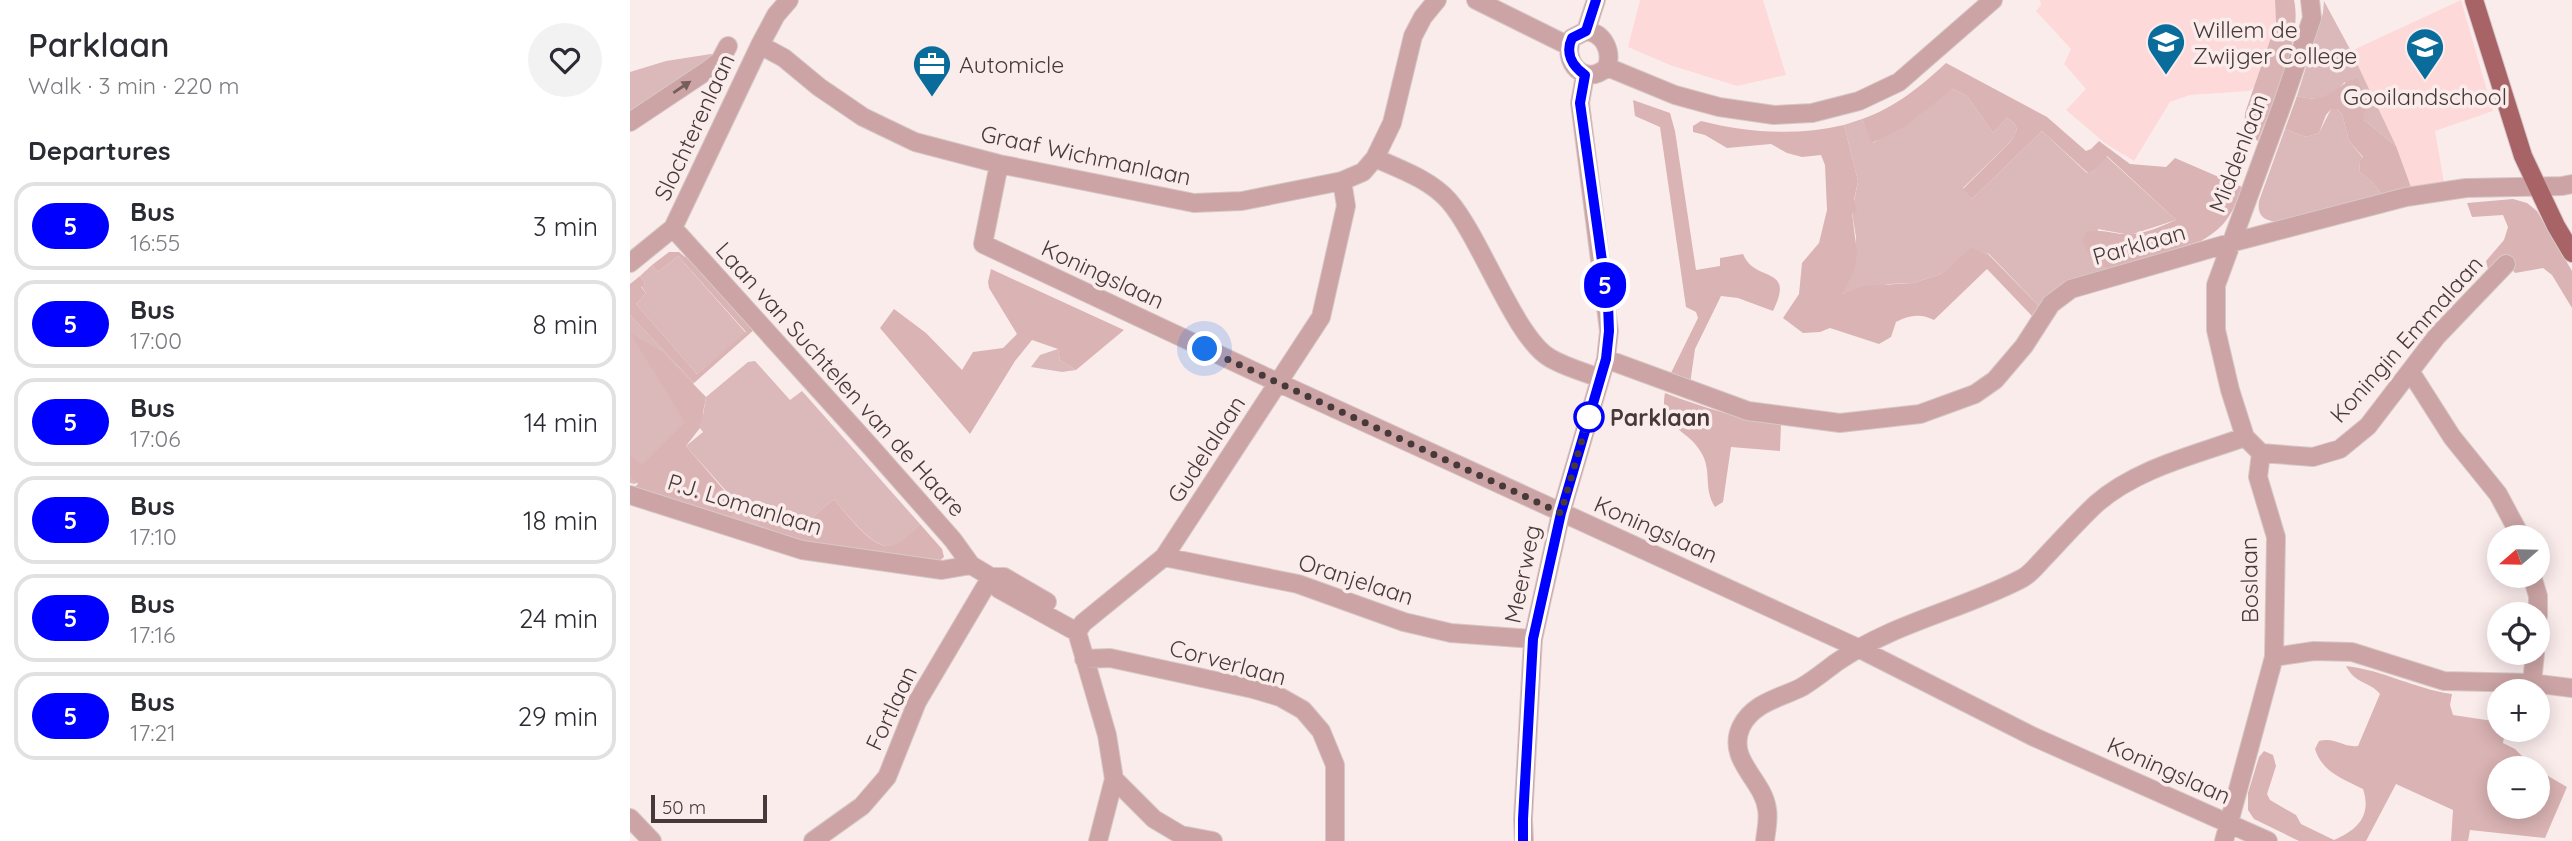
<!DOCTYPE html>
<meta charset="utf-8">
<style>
:root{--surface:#fff;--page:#f2f2f3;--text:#2b2b33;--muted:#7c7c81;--line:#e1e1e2}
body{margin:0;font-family:Quicksand,sans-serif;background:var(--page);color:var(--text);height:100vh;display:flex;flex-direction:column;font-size:26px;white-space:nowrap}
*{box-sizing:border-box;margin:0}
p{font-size:23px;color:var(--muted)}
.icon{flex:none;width:38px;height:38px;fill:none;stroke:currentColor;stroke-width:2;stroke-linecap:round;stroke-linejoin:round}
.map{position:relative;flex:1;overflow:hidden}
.sheet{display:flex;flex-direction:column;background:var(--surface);width:630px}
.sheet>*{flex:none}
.badge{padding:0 14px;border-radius:23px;font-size:24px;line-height:46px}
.needle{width:46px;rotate:250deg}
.fabs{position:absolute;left:1857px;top:525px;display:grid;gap:14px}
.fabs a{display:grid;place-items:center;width:63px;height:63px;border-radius:50%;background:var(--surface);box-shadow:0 4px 18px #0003;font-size:35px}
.scale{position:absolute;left:21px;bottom:18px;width:116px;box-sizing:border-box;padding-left:7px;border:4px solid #473839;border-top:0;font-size:19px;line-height:24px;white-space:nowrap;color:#473839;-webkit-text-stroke:5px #fbecec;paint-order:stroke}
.you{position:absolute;width:35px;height:35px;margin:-18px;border:5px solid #fff;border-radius:50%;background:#1a73e8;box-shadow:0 0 0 10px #1a73e833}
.map>.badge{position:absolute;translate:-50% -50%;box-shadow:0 0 0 4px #fff}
h2{padding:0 28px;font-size:26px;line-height:63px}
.round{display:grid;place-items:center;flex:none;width:74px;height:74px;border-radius:37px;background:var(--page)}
.summary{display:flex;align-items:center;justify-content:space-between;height:119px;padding:0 28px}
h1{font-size:33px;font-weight:600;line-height:52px}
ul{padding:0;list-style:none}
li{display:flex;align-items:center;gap:21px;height:88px;margin:0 14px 10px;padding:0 14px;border:4px solid var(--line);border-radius:21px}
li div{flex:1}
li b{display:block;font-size:26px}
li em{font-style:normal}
li .badge{min-width:77px;font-weight:700;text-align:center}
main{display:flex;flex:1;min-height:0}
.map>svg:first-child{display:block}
.built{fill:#fed9da}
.green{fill:#dbb8b9}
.forest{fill:#dab3b4}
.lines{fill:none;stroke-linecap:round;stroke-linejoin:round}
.minor-casing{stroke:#d7c8c8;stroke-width:20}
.major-casing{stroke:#d7c8c8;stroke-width:20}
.minor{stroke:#cca4a5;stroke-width:18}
.major{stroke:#a86367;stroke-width:18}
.oneway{fill:#765e5f}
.line-casing{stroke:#fff;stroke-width:16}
.line{stroke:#00f;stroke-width:10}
.walk{stroke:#473839;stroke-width:7;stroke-dasharray:0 12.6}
.stop-dot{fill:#fff;stroke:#00f;stroke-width:3.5}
.labels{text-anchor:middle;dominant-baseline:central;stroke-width:7;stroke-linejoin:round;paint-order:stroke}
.poi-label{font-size:23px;fill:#473839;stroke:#fbecec;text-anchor:start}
.street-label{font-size:23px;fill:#473839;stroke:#fbecec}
.stop-label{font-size:23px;font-weight:bold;fill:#473839;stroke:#fbecec;text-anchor:start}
</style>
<main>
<section class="sheet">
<div class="summary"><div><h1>Parklaan</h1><p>Walk · 3 min · 220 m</p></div><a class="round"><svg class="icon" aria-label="heart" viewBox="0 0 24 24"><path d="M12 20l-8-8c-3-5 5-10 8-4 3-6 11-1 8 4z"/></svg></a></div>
<h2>Departures</h2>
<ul>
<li><span class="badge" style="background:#00f;color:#fff">5</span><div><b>Bus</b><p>16:55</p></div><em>3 min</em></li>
<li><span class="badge" style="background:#00f;color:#fff">5</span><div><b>Bus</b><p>17:00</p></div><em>8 min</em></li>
<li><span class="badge" style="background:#00f;color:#fff">5</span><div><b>Bus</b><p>17:06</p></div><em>14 min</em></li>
<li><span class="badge" style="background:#00f;color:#fff">5</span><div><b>Bus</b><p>17:10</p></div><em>18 min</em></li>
<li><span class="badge" style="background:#00f;color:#fff">5</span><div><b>Bus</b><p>17:16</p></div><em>24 min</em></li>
<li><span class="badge" style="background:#00f;color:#fff">5</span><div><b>Bus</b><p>17:21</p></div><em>29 min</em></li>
</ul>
</section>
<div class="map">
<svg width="1942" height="841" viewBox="0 0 1942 841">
<rect width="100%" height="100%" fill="#fbecec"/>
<!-- built -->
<path class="built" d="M 1010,0 L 1133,0 L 1156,75 L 1107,86 L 1040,65 L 998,47 Z
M 1410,0 L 1645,0 L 1646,23 L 1624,87 L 1619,91 L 1560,95 L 1540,102 L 1504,161 L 1476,144 L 1436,110 L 1456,89 L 1434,64 L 1441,49 L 1406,11 L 1411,5 Z
M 1831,0 L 1863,111 L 1805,131 L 1814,182 L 1782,190 L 1721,51 Z"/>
<!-- green -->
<path class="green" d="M 1694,1 L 1721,51 L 1766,146 L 1734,120 L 1715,82 C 1700,97 1688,102 1667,96 L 1693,13 Z
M 81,54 L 86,55 L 0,115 L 0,72 L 36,61 Z
M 1323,89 L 1337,96 L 1363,133 L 1377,118 L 1384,123 L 1387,129 L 1382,140 L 1333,188 L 1342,199 L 1412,131 L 1457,173 L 1464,171 L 1476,156 L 1546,220 L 1500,235 L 1468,229 L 1463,257 L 1478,270 C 1449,279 1429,280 1409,306 L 1359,254 L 1341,249 L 1311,274 L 1283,283 L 1259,284 L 1211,294 L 1224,273 L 1226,237 L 1222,212 L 1228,181 L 1214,125 L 1232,119 L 1243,143 Z
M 1701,109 L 1707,109 L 1712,114 L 1719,141 L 1733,158 L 1729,162 L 1730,172 L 1742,182 L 1753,196 L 1646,222 C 1632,220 1627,214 1629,201 L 1655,129 L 1676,137 L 1689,133 Z
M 48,256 L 116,333 L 67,374 L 6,304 L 16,293 L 11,286 L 15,283 L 10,276 L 22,265 L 28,272 Z
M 0,315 L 64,383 L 52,394 L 73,415 L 76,397 L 118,362 L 125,361 L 160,400 L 172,391 L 290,524 C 281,533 271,545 258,546 C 242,547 214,511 204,499 L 167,530 L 121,530 L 97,523 L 97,492 L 56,446 L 73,432 L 70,428 L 71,419 L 5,484 L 0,483 Z
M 428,349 L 430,360 L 446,370 L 432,372 L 401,367 L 410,355 Z"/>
<!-- forest -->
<path class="forest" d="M 1645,0 L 1664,0 C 1673,41 1642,102 1628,141 C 1616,133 1614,128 1615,113 L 1646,23 Z
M 1316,63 L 1417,117 L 1456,151 L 1461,149 L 1469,141 L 1500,164 L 1536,167 L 1545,158 L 1612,187 C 1602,214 1597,226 1571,241 L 1478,270 C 1468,261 1455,253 1453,239 L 1457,232 C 1473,228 1486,236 1502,234 C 1517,233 1532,226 1546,220 L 1477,156 L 1464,171 L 1458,173 L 1412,131 L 1342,199 L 1333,189 L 1382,140 L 1387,129 L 1384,123 L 1377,118 L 1363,133 L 1337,96 L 1323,89 L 1273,127 L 1242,143 L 1232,119 C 1266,107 1290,87 1316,63 Z
M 1727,78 L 1739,102 L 1733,115 L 1734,120 L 1766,146 L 1782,190 L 1753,196 L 1742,182 L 1730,172 L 1729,162 L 1733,157 L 1719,141 L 1712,114 L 1707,109 L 1701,109 L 1696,115 L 1689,133 L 1676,137 L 1655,129 L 1667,96 C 1698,105 1701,87 1727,78 Z
M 1003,100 L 1040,113 L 1045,131 L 1066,270 L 1090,266 L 1090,258 L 1113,254 C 1125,284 1166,264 1143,311 L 1108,298 L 1091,296 L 1065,349 L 1060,384 L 1039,377 L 1068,318 L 1066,312 L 1056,307 L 1030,127 L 1005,116 Z
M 1071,121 C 1118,133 1167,136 1214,125 L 1228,181 L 1224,200 L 1227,211 L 1222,213 L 1227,253 L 1224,273 L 1212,294 L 1234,286 L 1283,283 L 1311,274 L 1341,248 L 1358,254 L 1409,306 L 1402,316 L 1357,269 L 1304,320 C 1291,313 1278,315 1266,322 L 1261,337 L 1249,344 L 1200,328 L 1190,332 L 1173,333 L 1153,318 L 1169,294 L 1172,263 L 1189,243 L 1197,210 L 1195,165 L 1191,155 L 1172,157 L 1157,153 L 1141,144 L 1097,148 L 1075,135 L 1063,132 L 1063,126 Z
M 1883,199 L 1897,203 L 1907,211 L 1942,271 L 1942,308 L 1922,275 L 1913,268 L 1885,273 L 1876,261 L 1860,277 L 1856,261 L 1874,240 L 1878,227 L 1873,215 L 1842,217 L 1837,203 Z
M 39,252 L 49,252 L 55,257 L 59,254 L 126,328 L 64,383 L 0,315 L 0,284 L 10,276 L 15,283 L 11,287 L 16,293 L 6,304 L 67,374 L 116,332 L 48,256 L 28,272 L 22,265 Z
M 361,269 L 494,330 L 446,370 L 430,360 L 428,349 L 402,340 L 385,361 L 340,434 L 250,328 L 264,309 L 296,333 L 332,370 L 343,352 L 373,348 L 387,334 L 359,288 L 358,282 Z
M 0,333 L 32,352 L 76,397 L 70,428 L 56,446 L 106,504 L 104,512 L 97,523 L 0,491 L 8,484 L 0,476 L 0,456 L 12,465 L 55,422 Z
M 1035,393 C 1072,407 1111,420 1151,424 L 1150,451 L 1101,447 L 1093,502 L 1085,507 C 1073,488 1082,472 1072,454 C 1058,427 1028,429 1035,393 Z
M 204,499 C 214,511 241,547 258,546 C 271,545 281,532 290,524 L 312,549 L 314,557 L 309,561 L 226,554 L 122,530 L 148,508 L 167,530 Z
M 1716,666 C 1753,670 1785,689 1822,694 L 1820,705 L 1823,715 L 1863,721 L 1869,730 L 1875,730 L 1873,743 L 1885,749 L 1904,768 L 1869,768 L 1869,807 L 1908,807 L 1908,770 L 1937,787 L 1915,838 L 1840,830 L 1838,841 L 1821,841 L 1823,810 L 1766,784 L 1736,841 L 1669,841 L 1624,819 L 1618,810 L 1618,793 L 1629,757 L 1634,751 L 1643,755 L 1646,766 L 1637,794 L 1640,800 L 1666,815 L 1671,824 L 1704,840 C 1727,830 1742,816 1733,789 C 1713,779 1692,772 1685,749 L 1689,741 C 1706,737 1713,748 1728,746 L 1750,694 C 1738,680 1726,685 1716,666 Z"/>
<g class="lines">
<!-- minor casing -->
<g class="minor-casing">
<path id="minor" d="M 846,0 L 939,46
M 956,31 C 974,33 982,51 977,67 C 955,88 931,62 942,38 Z
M 956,31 L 966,0
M 130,45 L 154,58 L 189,87 L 233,117 L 285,142 L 369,164 L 564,203 L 612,201 L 712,181 L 733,172 L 745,158 L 762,123 L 783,36 L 793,17 L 807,0
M 977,67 L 1045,95 L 1089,107 L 1144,115 L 1182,113 L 1229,101 L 1269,82 L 1363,0
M 0,122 L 78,70 L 90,61 L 98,46
M 745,158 C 770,169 801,180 819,201 C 851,238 885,338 920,358 C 935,367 954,372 970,378
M 369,164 L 353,244 L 649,383 L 1228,648 L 1404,737 L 1638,841
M 43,228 L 240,446 L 323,540 L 341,565 L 361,577 L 369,589 L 447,632 L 477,735 L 484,779 L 524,819 L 551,835 L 583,841
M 0,263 L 43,228 L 130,45 L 146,15 L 159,0
M 976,359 L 1118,411 L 1210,423 L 1290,414 L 1345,394 L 1365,380 L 1394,346 L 1421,304 L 1441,289 L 1600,243 L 1776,197 L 1836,188 L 1932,186 L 1942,184
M 1780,371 L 1822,437 L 1868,494 L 1891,537
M 1631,453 L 1615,437 L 1600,390 L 1586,330 L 1586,285 L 1652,105 L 1682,18 L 1680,0
M 1631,453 L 1683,457 L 1710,449 L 1738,426 L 1807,336 L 1876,264
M 0,495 L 172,550 L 312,570 L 341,565
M 534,557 L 668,584 L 774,622 L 821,633 L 903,639
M 1902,576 L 1908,596 L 1908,616
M 361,577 L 374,577 L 417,602
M 447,632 L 453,623 L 534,557 L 691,317 L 716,206 L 712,181
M 1644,657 L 1684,651 L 1722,652 L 1814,681 L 1902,683 L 1942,688
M 454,659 L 480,658 L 623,689 L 650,697 L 673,710 L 691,731 L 705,765 L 705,841
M 1902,683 L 1905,653
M 0,818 L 22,841
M 183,841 L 232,806 L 257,777 L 287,702 L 361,577
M 468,841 L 484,779
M 894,841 L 893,819 L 903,639 L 931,513 L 976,359 L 979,331 L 950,103 L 955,75
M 1135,841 C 1136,831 1139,819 1137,809 C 1133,779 1096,760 1111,727 C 1123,702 1151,698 1172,687 C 1184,680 1196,670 1207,662 C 1263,623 1331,610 1391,579 C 1400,575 1407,565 1414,558 C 1431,540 1448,521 1466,504 C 1507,468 1565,455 1615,437
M 1594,841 L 1644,657 L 1646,537 L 1628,477 L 1631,453"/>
</g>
<!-- major casing -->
<g class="major-casing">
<path id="major" d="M 1844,0 L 1893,156 L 1926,226 L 1942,253"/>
</g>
<!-- minor -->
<use href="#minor" class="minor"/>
<!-- major -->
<use href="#major" class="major"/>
</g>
<!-- one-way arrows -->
<defs><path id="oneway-solid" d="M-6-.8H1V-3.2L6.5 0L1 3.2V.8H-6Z" transform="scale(1.75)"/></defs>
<use class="oneway" href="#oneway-solid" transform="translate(52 87) rotate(-34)"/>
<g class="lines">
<!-- line casing -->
<g class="line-casing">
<path id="line" d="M 893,841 L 893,819 L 903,639 L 931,513 L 976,359 L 979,331 L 978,304 L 950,103 L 955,75 C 942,66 935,53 942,38 L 956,31 L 966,0"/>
</g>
<!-- line -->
<use href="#line" class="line"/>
<!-- walk -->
<path class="walk" d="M 575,349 L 931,513 L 962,405 L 959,417"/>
</g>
<!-- icons -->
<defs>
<g id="school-pin" transform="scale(2.0125)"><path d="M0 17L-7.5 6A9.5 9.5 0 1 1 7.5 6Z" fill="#0a6c9a" stroke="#fbecec"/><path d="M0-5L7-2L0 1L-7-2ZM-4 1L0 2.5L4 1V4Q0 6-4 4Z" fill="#fff"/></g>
<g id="office-pin" transform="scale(2.0125)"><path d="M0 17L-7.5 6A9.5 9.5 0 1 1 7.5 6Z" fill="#0a6c9a" stroke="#fbecec"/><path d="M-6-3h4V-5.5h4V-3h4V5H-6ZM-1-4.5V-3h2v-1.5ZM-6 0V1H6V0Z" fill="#fff"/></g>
</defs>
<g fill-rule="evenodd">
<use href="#school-pin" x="1536" y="42"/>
<use href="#school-pin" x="1795" y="47"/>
<use href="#office-pin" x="302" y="64"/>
</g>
<!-- markers -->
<circle class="stop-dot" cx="959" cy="417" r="14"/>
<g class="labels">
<!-- poi labels -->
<g class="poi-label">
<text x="1563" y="29">Willem de<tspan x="1563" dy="26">Zwijger College</tspan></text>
<text x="329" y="64">Automicle</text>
<text x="1795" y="96" text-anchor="middle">Gooilandschool</text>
</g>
<!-- street labels -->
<g class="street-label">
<text transform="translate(64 127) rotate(-65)">Slochterenlaan</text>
<text transform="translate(1608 153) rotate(-69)">Middenlaan</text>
<text transform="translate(456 155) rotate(12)">Graaf Wichmanlaan</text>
<text transform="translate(1509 244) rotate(-16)">Parklaan</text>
<text transform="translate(473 274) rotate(25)">Koningslaan</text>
<text transform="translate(1776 339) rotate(-48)">Koningin Emmalaan</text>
<text transform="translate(211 379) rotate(48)">Laan van Suchtelen van de Haare</text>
<text transform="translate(576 449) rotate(-57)">Gudelalaan</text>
<text transform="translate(115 504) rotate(17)">P.J. Lomanlaan</text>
<text transform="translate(1026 529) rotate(24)">Koningslaan</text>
<text transform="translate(892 574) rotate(-78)">Meerweg</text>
<text transform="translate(726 579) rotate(18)">Oranjelaan</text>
<text transform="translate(1619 580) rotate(-91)">Boslaan</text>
<text transform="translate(598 662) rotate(15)">Corverlaan</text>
<text transform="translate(261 708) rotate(-65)">Fortlaan</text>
<text transform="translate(1539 770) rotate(24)">Koningslaan</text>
</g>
<!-- stop labels -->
<g class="stop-label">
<text x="980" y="417">Parklaan</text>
</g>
</g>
</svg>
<div class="fabs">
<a><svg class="needle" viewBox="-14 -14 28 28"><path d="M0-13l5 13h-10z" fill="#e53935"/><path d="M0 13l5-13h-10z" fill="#7c7c81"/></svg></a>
<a><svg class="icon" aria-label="locate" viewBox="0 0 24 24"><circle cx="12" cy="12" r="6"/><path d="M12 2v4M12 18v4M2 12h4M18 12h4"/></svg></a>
<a>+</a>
<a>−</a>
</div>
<div class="scale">50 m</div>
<div class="you" style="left:575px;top:349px"></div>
<b class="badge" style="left:975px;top:285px;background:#00f;color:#fff">5</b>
</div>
</main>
